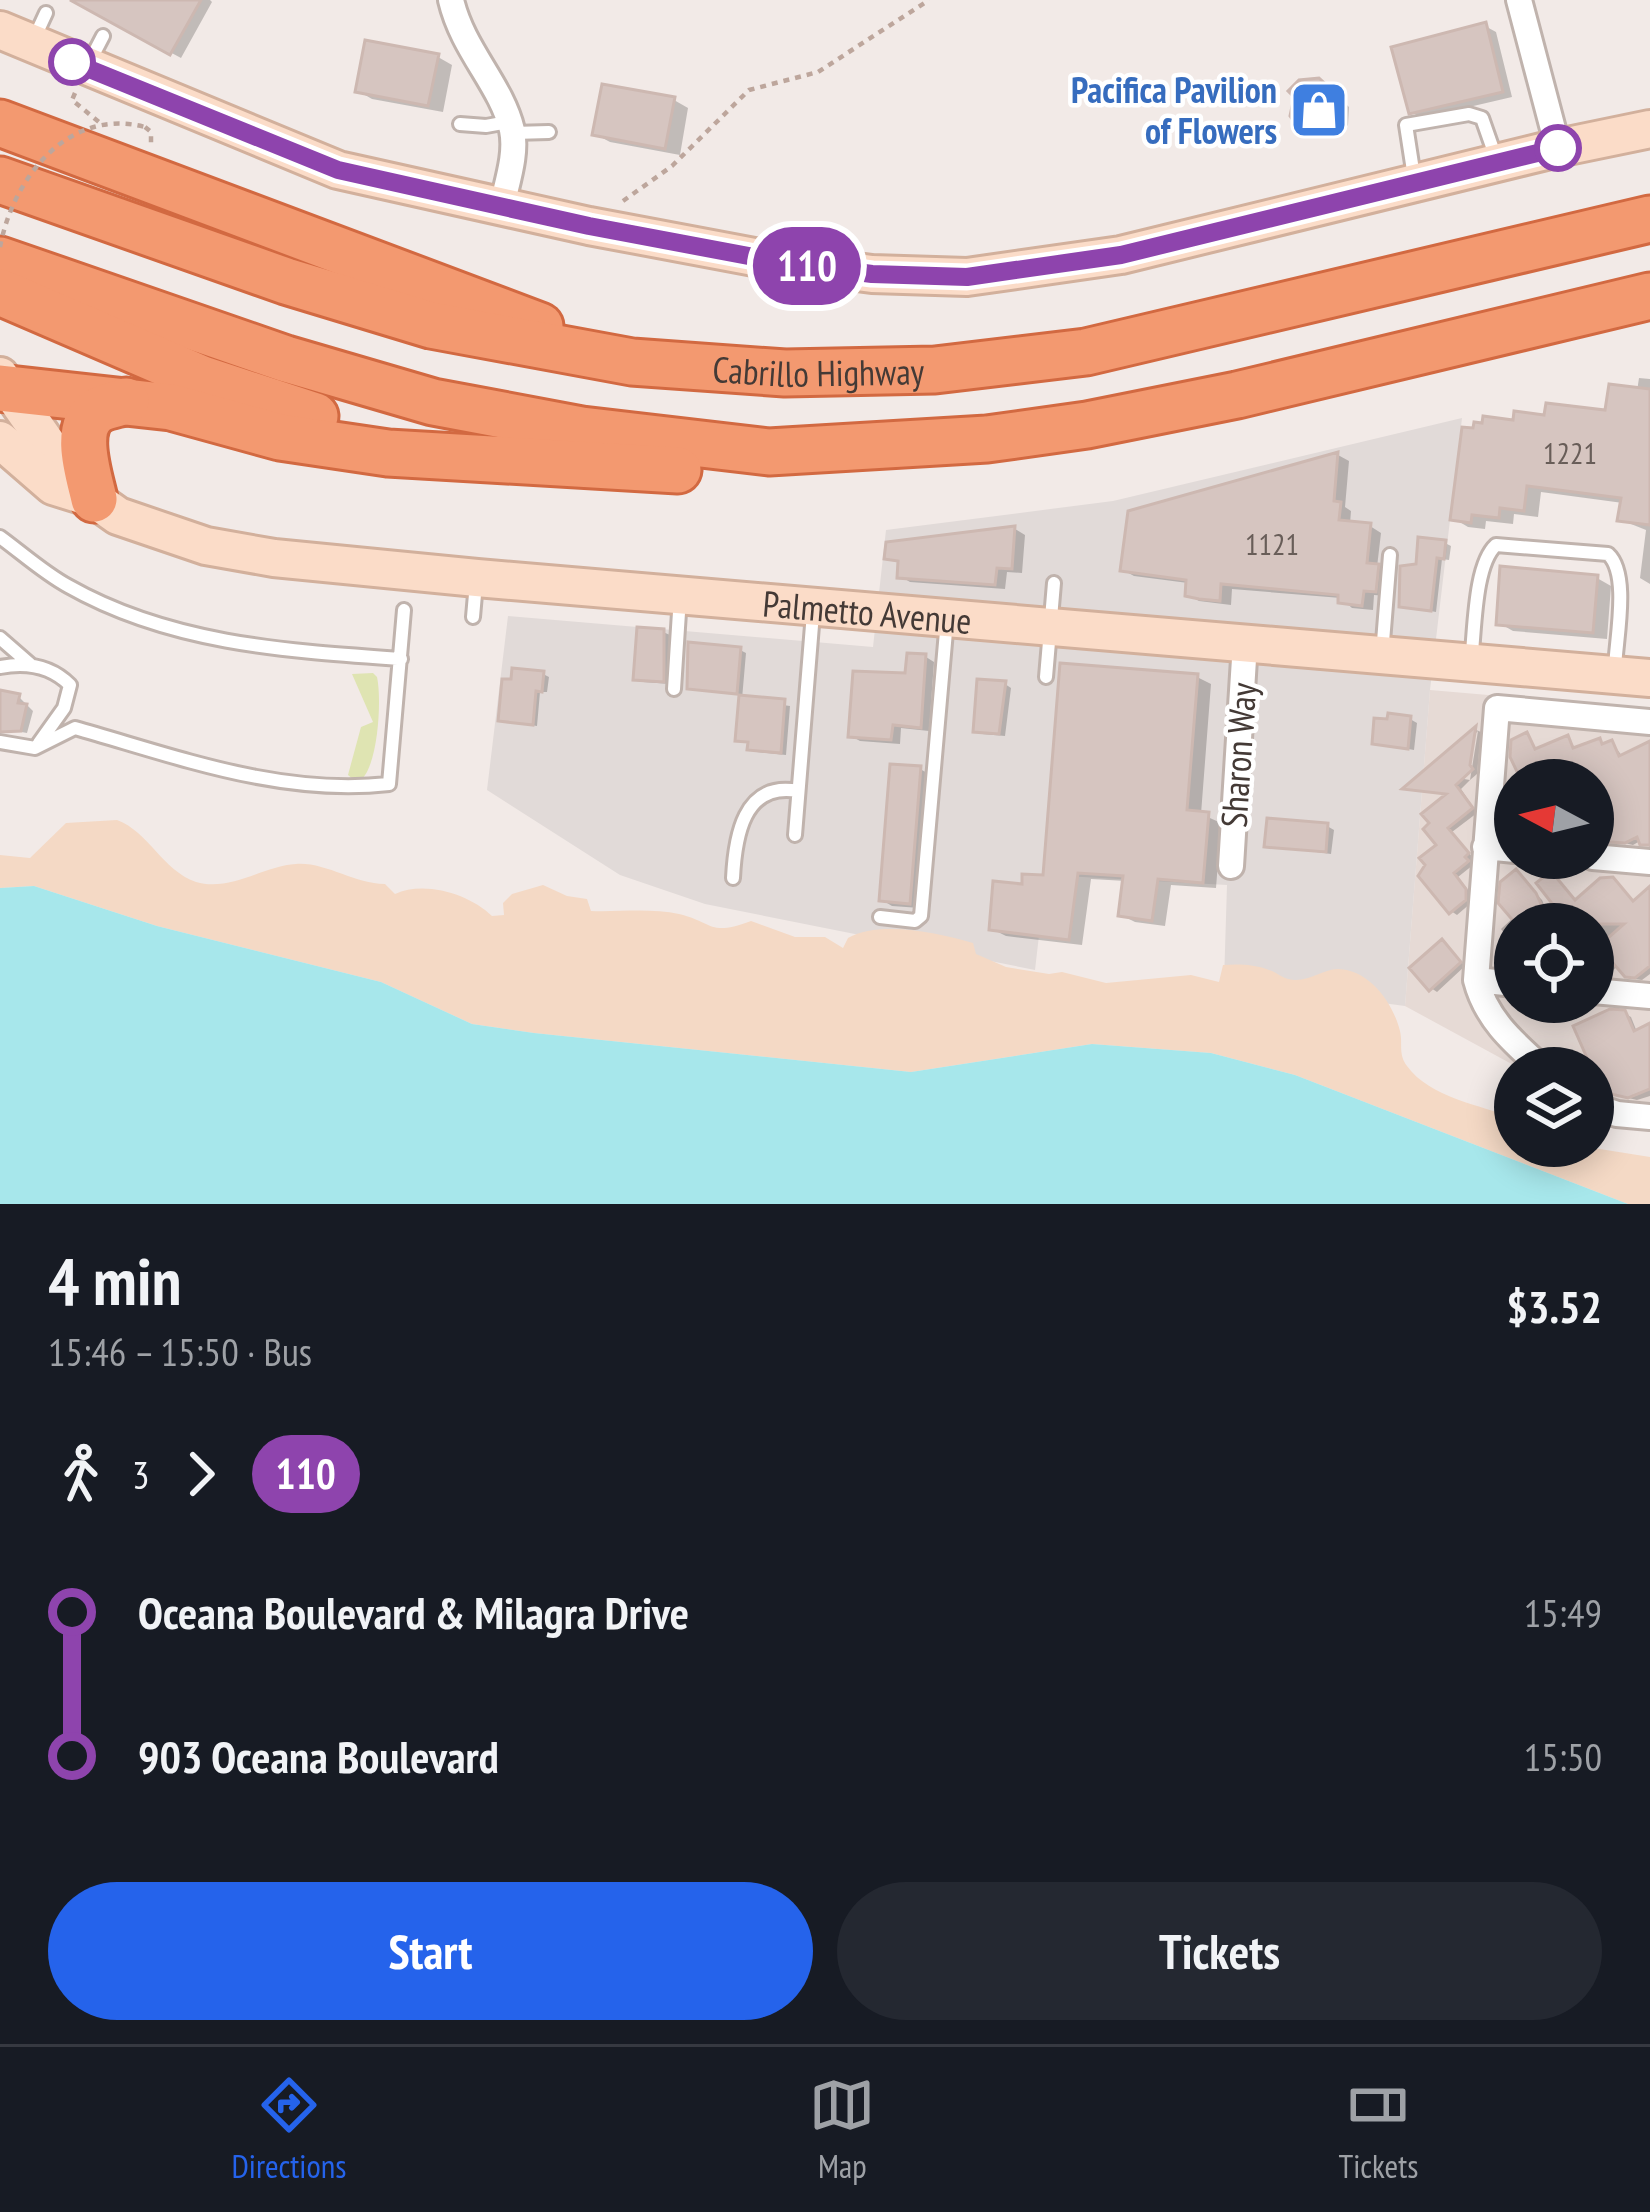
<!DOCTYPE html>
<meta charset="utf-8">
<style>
:root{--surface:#171b24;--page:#242831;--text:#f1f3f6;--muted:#9ea1a6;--line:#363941;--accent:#2563eb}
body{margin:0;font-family:"PT Sans Narrow",sans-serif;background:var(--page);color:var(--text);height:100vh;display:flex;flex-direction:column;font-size:45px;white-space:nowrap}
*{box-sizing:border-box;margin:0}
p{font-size:39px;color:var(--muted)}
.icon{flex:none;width:66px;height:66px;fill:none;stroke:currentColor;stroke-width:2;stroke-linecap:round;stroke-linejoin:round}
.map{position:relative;height:1204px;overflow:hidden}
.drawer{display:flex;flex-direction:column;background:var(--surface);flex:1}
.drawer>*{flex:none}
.badge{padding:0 24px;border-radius:39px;font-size:42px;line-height:78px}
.needle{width:78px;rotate:277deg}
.buttons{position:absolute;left:1494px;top:759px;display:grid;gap:24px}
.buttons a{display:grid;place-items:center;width:120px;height:120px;border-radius:50%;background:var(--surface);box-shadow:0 6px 30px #0003;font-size:60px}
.map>.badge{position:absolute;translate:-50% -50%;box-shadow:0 0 0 6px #fff}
.legs{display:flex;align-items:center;gap:18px;height:132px;padding:0 48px;font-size:39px}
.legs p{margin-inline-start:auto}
.headline{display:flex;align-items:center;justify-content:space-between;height:204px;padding:0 48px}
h1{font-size:66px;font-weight:800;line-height:90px}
.cta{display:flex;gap:24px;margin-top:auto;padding:24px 48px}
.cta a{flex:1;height:138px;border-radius:72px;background:var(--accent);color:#fff;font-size:48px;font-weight:800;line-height:138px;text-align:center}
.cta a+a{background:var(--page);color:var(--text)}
ul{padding:0 48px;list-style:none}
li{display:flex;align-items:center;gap:42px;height:144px;font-size:45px}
li i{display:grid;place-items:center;width:18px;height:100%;margin:0 15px;background:currentColor}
li i::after{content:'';width:30px;height:30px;margin:-15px;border:9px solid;border-radius:50%;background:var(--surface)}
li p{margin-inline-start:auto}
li:first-child i{background:linear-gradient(#0000 50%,currentColor 0)}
li:last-child i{background:linear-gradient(currentColor 50%,#0000 0)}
.tab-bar{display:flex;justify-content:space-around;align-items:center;height:168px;border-top:3px solid var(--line);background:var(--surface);font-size:33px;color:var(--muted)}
.tab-bar a{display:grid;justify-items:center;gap:6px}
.tab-bar .current{color:var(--accent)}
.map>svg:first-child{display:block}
.residential{fill:#e6dad5;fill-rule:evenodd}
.industrial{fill:#e1dad8}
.green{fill:#dfe4b2}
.sand{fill:#f4d9c5}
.water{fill:#a7e7eb}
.shadow{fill:#0003}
.building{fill:#d6c5c0;stroke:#cdb8b1;stroke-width:3}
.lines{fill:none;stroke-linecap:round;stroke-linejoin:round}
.lane-casing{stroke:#c0b3ad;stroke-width:18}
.street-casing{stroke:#c0b3ad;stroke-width:30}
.secondary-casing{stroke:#d2b09c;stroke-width:42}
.highway-casing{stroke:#d26941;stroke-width:51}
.path{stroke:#bda69c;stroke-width:4.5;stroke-dasharray:6 6;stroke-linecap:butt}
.lane{stroke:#fff;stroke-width:12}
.street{stroke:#fff;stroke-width:24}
.secondary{stroke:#fbdcc8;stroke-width:36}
.highway{stroke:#f39970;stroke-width:45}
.path-bridge{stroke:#bda69c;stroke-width:4.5;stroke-dasharray:6 6;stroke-linecap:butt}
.line-1-casing{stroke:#fff;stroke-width:27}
.line-1{stroke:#8e44ad;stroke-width:18}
.stop-1-dot{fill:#fff;stroke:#8e44ad;stroke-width:6}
.labels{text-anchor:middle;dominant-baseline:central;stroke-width:9;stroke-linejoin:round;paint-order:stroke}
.number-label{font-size:30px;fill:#685d58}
.shop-label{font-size:36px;font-weight:bold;fill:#366cbe;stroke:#fff;text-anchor:end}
.street-label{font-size:36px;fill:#443a36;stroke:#fff}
</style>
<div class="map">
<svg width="1650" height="1204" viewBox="0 0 1650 1204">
<rect width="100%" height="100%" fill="#f2eae7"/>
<!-- residential -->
<path class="residential" d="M 1430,690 L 1650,709 L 1650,1128 L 1593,1118 L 1593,1068 L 1519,1068 L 1405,1006 ZM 1515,780 L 1593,780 L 1593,858 L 1515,858 ZM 1515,924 L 1593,924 L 1593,1002 L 1515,1002 Z"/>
<!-- industrial -->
<path class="industrial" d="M 1462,418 L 1430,690 L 1405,1006 L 1224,982 L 1227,885 L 1046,875 L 1035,970 L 705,904 L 620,875 L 487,790 L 508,616 L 873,647 L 886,530 L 1113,501 Z"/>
<!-- green -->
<path class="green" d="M 373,673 L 377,677 C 382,700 378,763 362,779 L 354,780 L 348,775 L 361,727 L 373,722 L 352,674 Z"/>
<!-- sand -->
<path class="sand" d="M 117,820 C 149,832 162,870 196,882 C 230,892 263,866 296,864 C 326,862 354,884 385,884 L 395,894 C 424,880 470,894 492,916 L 504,915 L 503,903 L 512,894 L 543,885 L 567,896 L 587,899 L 591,911 C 619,912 652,908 679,914 C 713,922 709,937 751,921 L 795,937 L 825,937 L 843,948 L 848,938 C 880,920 938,933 973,943 L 976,954 L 1006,967 L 1049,974 L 1062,972 L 1106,983 L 1191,975 L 1219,982 L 1223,965 C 1237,964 1254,964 1269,970 C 1278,973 1284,980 1294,980 C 1310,981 1324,969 1338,969 C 1370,970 1393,1003 1400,1031 C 1403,1044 1398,1054 1407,1066 C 1429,1097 1482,1106 1515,1118 L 1515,1146 L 1581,1146 L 1650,1157 L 1650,1204 L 1628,1204 L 1295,1075 L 1211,1053 L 1092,1044 L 911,1072 L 534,1033 L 472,1024 L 381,982 L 157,926 L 34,886 L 0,888 L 0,855 L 30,858 L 66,823 Z"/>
<!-- water -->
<path class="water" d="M 34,886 L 157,926 L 381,982 L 472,1024 L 534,1033 L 911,1072 L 1092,1044 L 1211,1053 L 1295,1075 L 1628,1204 L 0,1204 L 0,888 Z"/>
<!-- shadow -->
<path class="shadow" d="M 73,0 L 210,0 L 212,2 L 181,58 Z
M 1485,26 L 1496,32 L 1512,97 L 1422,118 L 1411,112 Z
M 438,57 L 452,65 L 443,112 L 372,99 L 358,91 Z
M 1326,85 L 1349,107 L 1348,125 L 1337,136 L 1325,138 L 1311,134 Z
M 674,100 L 688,108 L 680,155 L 610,142 L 595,134 Z
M 1639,378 L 1650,379 L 1650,584 L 1640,578 L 1646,530 L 1621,520 L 1623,503 L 1541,492 L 1538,517 L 1514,514 L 1513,524 L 1486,521 L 1485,529 L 1468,527 L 1453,518 L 1515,424 L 1608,414 L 1637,391 Z
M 1338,455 L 1349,461 L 1345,507 L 1351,511 L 1350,524 L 1370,526 L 1381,533 L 1377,567 L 1389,573 L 1387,596 L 1374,595 L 1373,610 L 1352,608 L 1341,598 L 1232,589 L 1231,605 L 1199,601 L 1188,594 L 1188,583 L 1134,576 L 1123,570 L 1131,513 Z
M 1015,529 L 1025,535 L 1022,573 L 1007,572 L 1005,589 L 910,582 L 900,576 L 901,564 L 887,558 Z
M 1445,543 L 1451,546 L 1449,560 L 1442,559 L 1436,612 L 1402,606 L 1418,566 Z
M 1597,578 L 1611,586 L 1607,639 L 1513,631 L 1499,623 Z
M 663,632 L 670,635 L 670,684 L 643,682 L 636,678 Z
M 740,650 L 746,653 L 742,699 L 790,706 L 786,755 L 757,752 L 751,744 L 739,740 L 742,695 L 690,687 Z
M 926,657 L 934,662 L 929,731 L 901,728 L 900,744 L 860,741 L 851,736 Z
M 543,674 L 549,677 L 547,692 L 540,692 L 537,726 L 501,720 Z
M 1197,677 L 1211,684 L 1201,814 L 1221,823 L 1216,888 L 1171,885 L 1165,926 L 1135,922 L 1121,915 L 1126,881 L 1091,879 L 1082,945 L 1006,936 L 992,929 L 1024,887 L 1046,878 Z
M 1005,684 L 1011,688 L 1005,736 L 982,734 L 976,731 Z
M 0,693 L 19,697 L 33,711 L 27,733 L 0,728 Z
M 1410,719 L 1417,723 L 1414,750 L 1375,743 Z
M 1476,730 L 1481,732 L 1477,774 L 1470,780 L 1478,731 L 1471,738 L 1464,779 L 1470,780 L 1461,789 L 1477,813 L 1452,832 L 1473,858 L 1470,861 L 1473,865 L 1458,877 L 1472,895 L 1471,903 L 1457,915 L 1451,911 L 1440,845 L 1450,795 L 1408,789 Z
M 1567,738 L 1577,750 L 1599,741 L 1607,746 L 1612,743 L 1623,757 L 1650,747 L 1650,847 L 1640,841 L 1633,845 L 1612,840 L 1612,824 L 1593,828 L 1593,780 L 1544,780 Z
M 920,769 L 931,775 L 920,908 L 892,906 L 882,900 Z
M 1327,826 L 1334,830 L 1331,854 L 1267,845 Z
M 1516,873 L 1542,900 L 1553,924 L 1515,924 L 1515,947 L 1501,929 L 1514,917 Z
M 1551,875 L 1577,902 L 1612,880 L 1620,885 L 1650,925 L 1650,974 L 1642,980 L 1634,979 L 1619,965 L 1612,971 L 1605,967 L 1593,951 L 1593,924 L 1572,924 Z
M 1442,943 L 1465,966 L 1437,992 L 1431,988 Z
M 1624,1013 L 1631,1017 L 1637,1032 L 1650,1027 L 1650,1096 L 1637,1100 L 1611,1094 Z"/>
<!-- building -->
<path class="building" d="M 70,0 L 201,0 L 170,55 Z
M 1486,22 L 1503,92 L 1409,114 L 1391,47 Z
M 365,40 L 439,54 L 428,106 L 355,92 Z
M 1319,78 L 1344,101 L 1342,121 L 1329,133 L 1316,136 L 1301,132 L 1290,116 L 1294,97 L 1288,91 L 1299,80 Z
M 602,84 L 675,97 L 665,149 L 592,135 Z
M 1609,384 L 1650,389 L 1650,525 L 1617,521 L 1621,498 L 1527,486 L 1524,511 L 1500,508 L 1499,518 L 1472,515 L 1471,523 L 1450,520 L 1462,427 L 1473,428 L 1474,422 L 1482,423 L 1483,416 L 1513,420 L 1514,411 L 1544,415 L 1546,403 L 1605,410 Z
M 1338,452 L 1334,501 L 1341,502 L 1339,520 L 1371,523 L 1367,563 L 1379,564 L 1376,592 L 1364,591 L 1362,606 L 1338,603 L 1338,595 L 1221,584 L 1220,601 L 1199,599 L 1185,596 L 1186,580 L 1120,571 L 1128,511 Z
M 1015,526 L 1012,569 L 997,568 L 995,585 L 897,578 L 898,561 L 884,559 L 886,542 Z
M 1418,537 L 1446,540 L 1444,559 L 1437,558 L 1431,611 L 1399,607 L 1400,566 L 1416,564 Z
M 1500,566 L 1598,575 L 1593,633 L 1496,625 Z
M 637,627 L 664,629 L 664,682 L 633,680 Z
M 688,642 L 741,647 L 737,694 L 687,689 Z
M 907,653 L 926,654 L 921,728 L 893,725 L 891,740 L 848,737 L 853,671 L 905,673 Z
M 1060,663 L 1198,674 L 1187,810 L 1209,812 L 1203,883 L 1158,879 L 1152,921 L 1118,916 L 1123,876 L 1078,873 L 1069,940 L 989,930 L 993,881 L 1022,884 L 1022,874 L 1043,875 Z
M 512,668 L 544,671 L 542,692 L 536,691 L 533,725 L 498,721 L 502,679 L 511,679 Z
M 977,679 L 1006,681 L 999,734 L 973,732 Z
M 0,690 L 20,694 L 18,703 L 27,704 L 21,731 L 0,732 Z
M 739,695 L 785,699 L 781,753 L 747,750 L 748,742 L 735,741 Z
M 1388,713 L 1411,716 L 1408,749 L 1372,744 L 1374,718 L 1387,719 Z
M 1476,726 L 1470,765 L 1473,769 L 1456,785 L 1473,808 L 1448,828 L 1469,853 L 1465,857 L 1469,861 L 1454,873 L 1466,889 L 1466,900 L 1449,914 L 1418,876 L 1425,865 L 1419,858 L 1436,845 L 1423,829 L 1429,823 L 1421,814 L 1446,794 L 1402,789 Z
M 1527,732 L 1535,749 L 1568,735 L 1573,748 L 1600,738 L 1602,744 L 1612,740 L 1619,756 L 1650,741 L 1650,845 L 1640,845 L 1637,837 L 1625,843 L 1609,842 L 1593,807 L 1593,780 L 1521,780 L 1510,757 L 1511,740 Z
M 890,764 L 921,766 L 910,904 L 879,901 Z
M 1267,818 L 1328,823 L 1326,852 L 1264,847 Z
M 1516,869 L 1536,893 L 1550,924 L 1516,924 L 1498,903 L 1500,882 Z
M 1551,871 L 1575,900 L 1600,878 L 1613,877 L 1633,901 L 1650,886 L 1650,966 L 1635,978 L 1625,977 L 1612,962 L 1603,970 L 1593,951 L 1624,924 L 1568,924 L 1536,883 Z
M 1442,939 L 1461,962 L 1429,991 L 1409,968 Z
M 1610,1009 L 1625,1010 L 1634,1031 L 1650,1023 L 1650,1089 L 1628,1098 L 1602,1092 L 1573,1026 Z"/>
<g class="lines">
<!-- lane casing -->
<g class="lane-casing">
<path id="lane" d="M 34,39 L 46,13
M 90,61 L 103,36
M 460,124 L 486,126 L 508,122
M 513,133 L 549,132
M 1414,177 L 1406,125 L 1469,114 L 1482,118 L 1496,158
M 0,537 C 22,553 44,573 68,586 C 170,644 287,651 401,659
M 473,617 L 476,583
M 0,638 L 31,665
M 1382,654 L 1390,555
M 1471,661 C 1475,631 1474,565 1496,545 L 1608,554 C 1630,574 1616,639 1615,668
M 0,667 C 26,662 51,666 70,685 L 64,708 L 39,743
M 1046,677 L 1054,583
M 674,689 L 680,597
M 0,742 L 35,748 L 75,728 C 178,757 280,796 389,784 L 404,610
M 795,835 L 813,613
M 733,878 C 735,838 743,781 798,791
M 880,917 L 915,921 L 921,916 L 947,620"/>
</g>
<!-- street casing -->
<g class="street-casing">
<path id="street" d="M 451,0 C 463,51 501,84 512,130 C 517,154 507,182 502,206
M 1519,0 L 1558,148
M 1485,847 L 1515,850
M 1593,857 L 1650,862
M 1231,866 L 1245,643
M 1476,980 L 1515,984
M 1593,991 L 1650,996
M 1542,1068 C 1513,1042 1486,1019 1476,980 L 1497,708 L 1650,722
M 1593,1106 L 1617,1114 L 1650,1117"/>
</g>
<!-- secondary casing -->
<g class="secondary-casing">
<g id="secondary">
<path d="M 0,30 L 338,170 L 589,226 L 781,262 L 872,274 L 967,277 L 1121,255 L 1558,148 L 1650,129"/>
<path id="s1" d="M 0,376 L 51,449 L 94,499 L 118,516 L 206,546 L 274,558 L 477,578 L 1650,678"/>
<path d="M 0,440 L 53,486 L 85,496"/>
</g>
</g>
<!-- highway casing -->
<g class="highway-casing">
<g id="highway">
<path d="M 0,123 L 540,326"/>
<path id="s2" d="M 0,180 L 286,281 L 431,325 L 632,362 L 785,373 L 935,370 L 1086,352 L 1650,219"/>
<path d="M 0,260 L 286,359 L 433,402 L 582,430 L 769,452 L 987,439 L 1087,425 L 1237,395 L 1650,296"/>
<path d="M 0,292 L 202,379 L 315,416"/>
<path d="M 0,388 L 171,407 L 280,437 L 388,453 L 678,470"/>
<path d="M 94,499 C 89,476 72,428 97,411 C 104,406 118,404 126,401"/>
</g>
</g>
<!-- path -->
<path class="path" d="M 75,93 L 72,100 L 99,122
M 145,127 L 151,132 L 151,147
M 623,201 L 672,166 L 749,90 L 818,72 L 929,0"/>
<!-- lane -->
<use href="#lane" class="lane"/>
<!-- street -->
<use href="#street" class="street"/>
<!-- secondary -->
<use href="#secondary" class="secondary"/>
<!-- highway -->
<use href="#highway" class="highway"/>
<!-- path-bridge -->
<path class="path-bridge" d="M 0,247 C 13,178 68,107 145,127"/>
</g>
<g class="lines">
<!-- line-1 casing -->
<g class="line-1-casing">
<path id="line-1" d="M 72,62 L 338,170 L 589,226 L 781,262 L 872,274 L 967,277 L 1121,255 L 1558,148"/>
</g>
<!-- line-1 -->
<use href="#line-1" class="line-1"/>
</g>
<!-- icons -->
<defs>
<g id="shop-square" transform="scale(3)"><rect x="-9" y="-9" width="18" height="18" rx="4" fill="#3f7fe0" stroke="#fff"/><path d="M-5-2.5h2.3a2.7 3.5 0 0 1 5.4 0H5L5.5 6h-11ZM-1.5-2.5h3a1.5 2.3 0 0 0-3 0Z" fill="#fff"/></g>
</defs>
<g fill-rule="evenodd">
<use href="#shop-square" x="1319" y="110"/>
</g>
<!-- markers -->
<g class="stop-1-dot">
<circle cx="72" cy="62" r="21"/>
<circle cx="1558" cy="148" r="21"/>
</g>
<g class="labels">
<!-- number labels -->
<g class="number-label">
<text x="1570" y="452">1221</text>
<text x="1272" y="543">1121</text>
</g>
<!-- shop labels -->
<g class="shop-label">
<text x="1277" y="89">Pacifica Pavilion<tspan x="1277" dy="41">of Flowers</tspan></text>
</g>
<!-- street labels -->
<g class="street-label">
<text stroke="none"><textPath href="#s2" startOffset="846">Cabrillo Highway</textPath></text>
<text stroke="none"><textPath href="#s1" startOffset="942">Palmetto Avenue</textPath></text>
<text transform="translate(1238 755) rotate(-86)">Sharon Way</text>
</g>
</g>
</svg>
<div class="buttons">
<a><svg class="needle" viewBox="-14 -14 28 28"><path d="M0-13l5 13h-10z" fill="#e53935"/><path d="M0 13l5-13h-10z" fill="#9ea1a6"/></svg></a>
<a><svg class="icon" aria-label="locate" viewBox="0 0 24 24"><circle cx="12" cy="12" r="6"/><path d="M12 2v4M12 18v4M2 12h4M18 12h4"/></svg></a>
<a><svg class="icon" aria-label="layers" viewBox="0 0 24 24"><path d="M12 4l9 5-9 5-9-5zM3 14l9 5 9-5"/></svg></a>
</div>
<b class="badge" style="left:807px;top:266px;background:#8e44ad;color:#fff">110</b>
</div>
<section class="drawer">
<div class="headline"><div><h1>4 min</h1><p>15:46 – 15:50 · Bus</p></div><b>$3.52</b></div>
<div class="legs"><svg class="icon" aria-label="walk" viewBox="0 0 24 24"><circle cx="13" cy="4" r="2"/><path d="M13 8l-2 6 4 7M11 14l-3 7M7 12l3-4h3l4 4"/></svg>3<svg class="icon" aria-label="forward" viewBox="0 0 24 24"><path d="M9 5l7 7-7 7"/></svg><b class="badge" style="background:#8e44ad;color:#fff">110</b></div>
<ul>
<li><i style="color:#8e44ad"></i><b>Oceana Boulevard &amp; Milagra Drive</b><p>15:49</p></li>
<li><i style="color:#8e44ad"></i><b>903 Oceana Boulevard</b><p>15:50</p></li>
</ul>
<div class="cta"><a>Start</a><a>Tickets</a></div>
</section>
<nav class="tab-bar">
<a class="current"><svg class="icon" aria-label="directions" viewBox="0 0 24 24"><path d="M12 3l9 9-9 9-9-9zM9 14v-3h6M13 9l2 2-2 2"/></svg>Directions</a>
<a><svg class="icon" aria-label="map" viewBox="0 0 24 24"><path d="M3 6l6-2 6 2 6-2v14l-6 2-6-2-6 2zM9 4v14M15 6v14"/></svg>Map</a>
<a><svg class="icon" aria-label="tickets" viewBox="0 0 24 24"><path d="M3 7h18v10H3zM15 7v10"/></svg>Tickets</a>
</nav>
